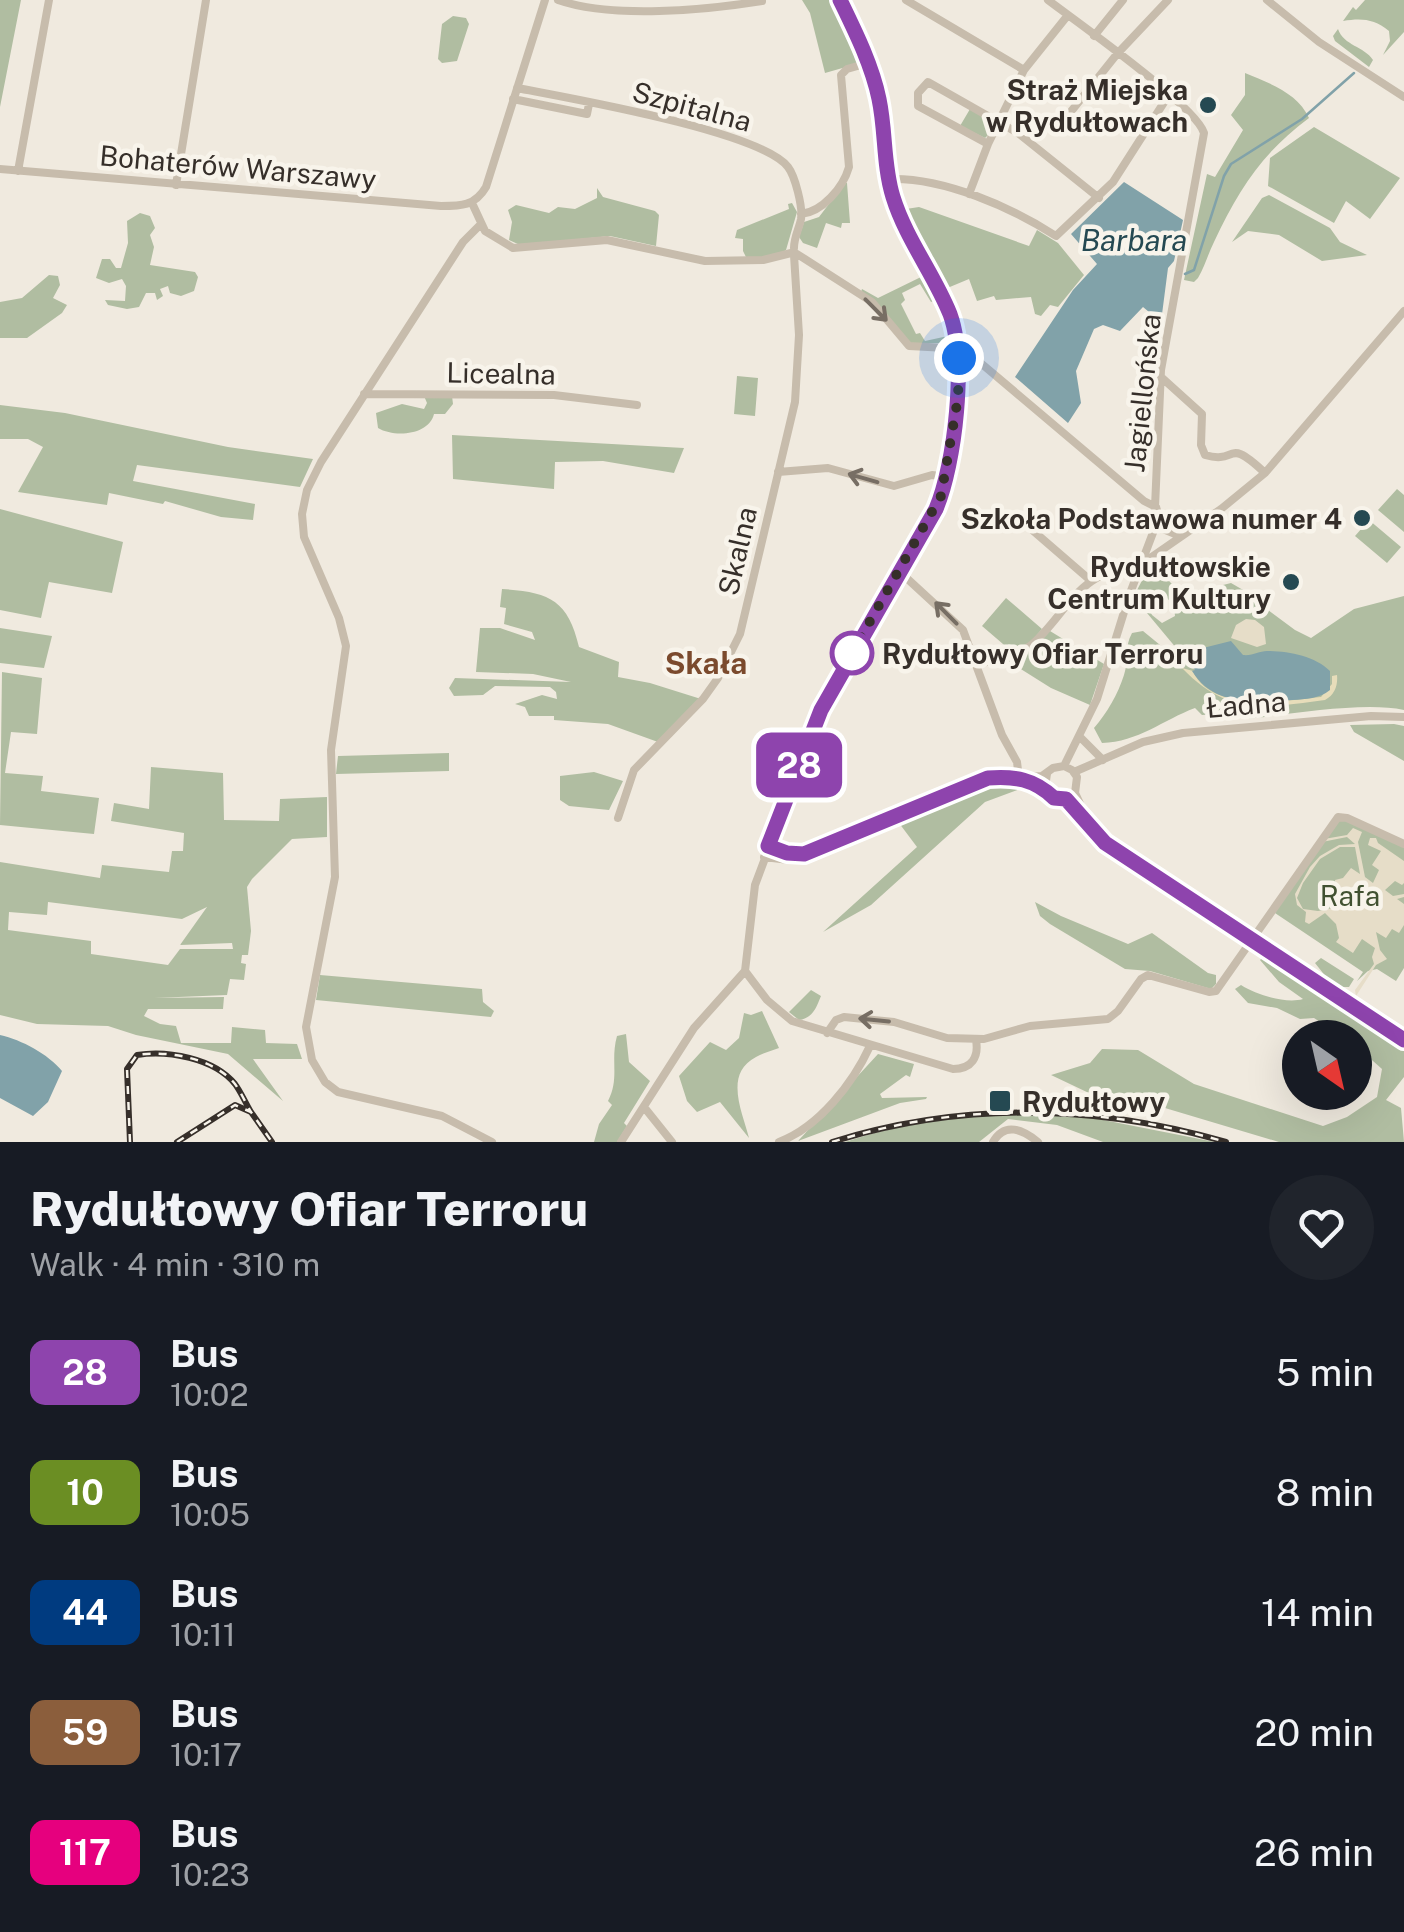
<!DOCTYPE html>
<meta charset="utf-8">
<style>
:root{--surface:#171b24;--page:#20242c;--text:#f1f3f6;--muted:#9ea1a6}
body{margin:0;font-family:"Public Sans",sans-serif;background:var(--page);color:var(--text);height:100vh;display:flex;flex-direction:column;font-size:38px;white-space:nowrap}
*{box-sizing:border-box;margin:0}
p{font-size:32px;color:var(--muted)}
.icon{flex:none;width:55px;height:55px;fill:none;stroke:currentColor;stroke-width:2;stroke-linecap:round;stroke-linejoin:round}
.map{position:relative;height:1142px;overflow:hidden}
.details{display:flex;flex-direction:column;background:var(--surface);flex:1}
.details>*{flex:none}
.badge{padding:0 20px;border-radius:15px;font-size:35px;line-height:65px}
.needle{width:65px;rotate:146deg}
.tools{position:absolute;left:1282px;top:1020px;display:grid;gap:20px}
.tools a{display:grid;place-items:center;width:90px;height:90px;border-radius:50%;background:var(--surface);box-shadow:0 10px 40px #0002;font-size:50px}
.you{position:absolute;width:50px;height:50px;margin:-25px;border:8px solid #fff;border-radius:50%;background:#1a73e8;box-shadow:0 0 0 15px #1a73e833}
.map>.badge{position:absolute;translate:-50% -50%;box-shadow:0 0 0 5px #fff}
.round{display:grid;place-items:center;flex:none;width:105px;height:105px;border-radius:52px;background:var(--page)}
.headline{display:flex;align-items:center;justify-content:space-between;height:170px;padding:0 30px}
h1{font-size:48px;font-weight:800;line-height:75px}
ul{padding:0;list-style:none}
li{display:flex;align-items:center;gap:30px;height:120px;padding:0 30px}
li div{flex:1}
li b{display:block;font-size:38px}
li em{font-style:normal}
li .badge{min-width:110px;font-weight:700;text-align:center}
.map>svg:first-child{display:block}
.green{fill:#b0bda1;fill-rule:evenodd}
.sand{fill:#e7ddba}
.plaza{fill:#e6ddc8;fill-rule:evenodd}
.water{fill:#81a2a9}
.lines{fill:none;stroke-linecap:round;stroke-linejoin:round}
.stream{stroke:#81a2a9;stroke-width:2.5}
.minor{stroke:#c7bcac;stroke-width:8}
.rail-casing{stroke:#362f2a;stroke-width:6}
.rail{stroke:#f8f4eb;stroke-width:2.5;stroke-dasharray:8;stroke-linecap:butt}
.oneway{stroke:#776e64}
.line-casing{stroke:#fff;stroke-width:22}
.line{stroke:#8e44ad;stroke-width:15}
.walk{stroke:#362f2a;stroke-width:10;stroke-dasharray:0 18}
.poi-dot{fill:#254952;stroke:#f8f4eb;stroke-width:4}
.stop-dot{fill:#fff;stroke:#8e44ad;stroke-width:5}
.labels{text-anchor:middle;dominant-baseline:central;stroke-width:9;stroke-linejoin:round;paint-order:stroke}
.poi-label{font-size:28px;font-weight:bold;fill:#362f2a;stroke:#f8f4eb;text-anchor:end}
.street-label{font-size:28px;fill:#362f2a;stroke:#f8f4eb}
.stop-label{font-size:28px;font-weight:bold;fill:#362f2a;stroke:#f8f4eb;text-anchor:start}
.park-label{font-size:28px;fill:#415131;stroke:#f8f4eb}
.water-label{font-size:30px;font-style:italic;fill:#254952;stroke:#f8f4eb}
.neighbourhood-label{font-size:30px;font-weight:bold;fill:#7b4a2d;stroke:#f8f4eb}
</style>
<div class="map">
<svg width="1404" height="1142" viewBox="0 0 1404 1142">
<rect width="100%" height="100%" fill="#f0eadf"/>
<!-- green -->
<path class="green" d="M 0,0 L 21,0 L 0,107 Z
M 802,0 L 832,0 L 860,63 L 825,73 L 810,13 Z
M 1365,0 L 1404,0 L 1404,32 L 1383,55 L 1390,41 L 1389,31 C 1374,19 1362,18 1343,21 L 1353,7 L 1356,10 Z
M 453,16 L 466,18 L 469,24 L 457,61 L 442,63 L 438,59 L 442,24 Z
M 1338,29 C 1344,46 1364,46 1373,60 L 1369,67 L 1335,41 L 1333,36 Z
M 1245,73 C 1269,83 1298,93 1309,118 C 1262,153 1239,189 1214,242 C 1208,254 1205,266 1198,278 L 1194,282 L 1184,280 L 1207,174 L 1215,177 L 1243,130 L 1231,115 L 1245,95 Z
M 970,109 L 992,121 L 991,132 L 985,138 L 960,126 Z
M 1314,127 L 1400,178 L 1370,219 L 1346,201 L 1334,223 L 1268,186 L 1270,158 Z
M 845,183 L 847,183 L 850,223 L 842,223 L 841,228 L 826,223 L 817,248 L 803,243 L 799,237 L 804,222 L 819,217 Z
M 597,188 L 603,197 L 655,211 L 659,215 L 656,246 L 610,236 L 520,245 L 509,240 L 512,222 L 508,210 L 516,205 L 549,213 L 558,207 L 575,209 L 597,198 Z
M 1269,195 L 1330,228 L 1340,242 L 1367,255 L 1322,261 L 1279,235 L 1248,231 L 1232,242 L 1262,198 Z
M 792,203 L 797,212 L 786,250 L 779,255 L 747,259 L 743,251 L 743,239 L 735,238 L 737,230 L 789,209 L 788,204 Z
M 919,207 L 1029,246 L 1037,230 L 1058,243 L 1084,275 L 1058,307 L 1050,305 L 1041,316 L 1035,314 L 1031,297 L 996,300 L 994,296 L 977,301 L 969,279 L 945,289 L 918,241 L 906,209 Z
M 140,213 L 150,216 L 155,228 L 150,235 L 154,247 L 150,265 L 195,272 L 198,277 L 194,291 L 181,296 L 170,293 L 168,286 L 160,289 L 163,296 L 157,300 L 155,293 L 146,293 L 139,307 L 127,309 L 108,305 L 105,300 L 125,301 L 126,286 L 122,279 L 109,283 L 96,278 L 102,259 L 110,259 L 116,268 L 121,268 L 128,243 L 127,221 Z
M 49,275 L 58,276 L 60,285 L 53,298 L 67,305 L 62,313 L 27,338 L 0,338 L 0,302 L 22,298 Z
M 923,276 L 936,300 L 931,302 L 920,284 L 902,293 L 905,300 L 901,304 L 916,334 L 920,333 L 925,341 L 948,336 L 949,343 L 910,343 L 861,292 L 862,289 L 878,298 Z
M 737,376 L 758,378 L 755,416 L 734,414 Z
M 424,396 L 452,396 L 453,404 L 445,414 L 434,414 C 429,435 395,438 378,428 L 376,413 L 402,404 L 424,409 L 427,403 Z
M 0,405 L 65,413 L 228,447 L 313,459 L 300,487 L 137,465 L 133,481 L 255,504 L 253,520 L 221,517 L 165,501 L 163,504 L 109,493 L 107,505 L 18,492 L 43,447 L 28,439 L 0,439 Z
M 452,435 L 684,448 L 674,473 L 603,461 L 555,462 L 554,489 L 453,479 Z
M 1397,489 L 1404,495 L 1404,532 L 1378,510 Z
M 0,509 L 123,542 L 112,593 L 49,582 L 41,618 L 0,610 Z
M 1369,520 L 1401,547 L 1387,563 L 1355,536 Z
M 1151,563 L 1198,610 L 1223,585 L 1231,583 L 1257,598 L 1256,601 L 1295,630 L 1311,638 L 1354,609 L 1404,596 L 1404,710 C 1362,701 1289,715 1244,719 L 1233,713 L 1202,715 L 1195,708 C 1163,720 1138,742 1102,743 L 1094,728 C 1107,713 1118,694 1124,675 C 1129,660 1124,647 1132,633 L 1143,631 L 1171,654 L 1177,649 L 1137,601 L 1145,601 L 1152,615 L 1162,623 L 1175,616 L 1174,606 L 1161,591 L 1154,601 L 1140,595 L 1134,596 Z
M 502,589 C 548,592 568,599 579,647 L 619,662 L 618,677 L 650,683 L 701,699 L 658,742 L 608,724 L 554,720 L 554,716 L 529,716 L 525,707 L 515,704 L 542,695 L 557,699 L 556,692 L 550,687 L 495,686 L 483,695 L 454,696 L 449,688 L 455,678 L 571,682 L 533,674 L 476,672 L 480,628 L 500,628 L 535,640 L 532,632 L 504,624 L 506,608 L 500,607 Z
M 1006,598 L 1042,629 L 1029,644 L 1010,650 L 982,626 Z
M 0,628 L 52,636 L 44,668 L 0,663 Z
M 1050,631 L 1104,664 L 1090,705 L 1051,688 L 1005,659 Z
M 2,672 L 42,678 L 37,734 L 11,732 L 5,773 L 43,776 L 41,791 L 99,798 L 94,834 L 0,825 Z
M 1394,724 L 1404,726 L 1404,761 L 1354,732 L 1350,725 Z
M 449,753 L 449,771 L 336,774 L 338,756 Z
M 151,767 L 223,773 L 224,820 L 279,821 L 280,799 L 327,797 L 327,837 L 292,839 L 252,879 L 247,887 L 251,931 L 248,955 L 242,955 L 241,963 L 246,964 L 244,980 L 230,979 L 227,995 L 154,998 L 224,997 L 223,1009 L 148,1009 L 144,1016 L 160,1024 L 176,1026 L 181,1043 L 231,1043 L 232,1027 L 265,1030 L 266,1043 L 297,1044 L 302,1059 L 253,1059 L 283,1101 L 228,1054 L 136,1035 L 108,1026 L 37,1024 L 0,1015 L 0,862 L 100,878 L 102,865 L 169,872 L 172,851 L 183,851 L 184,833 L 111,821 L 114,803 L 149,809 ZM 48,902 L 182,919 L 207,907 L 180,945 L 232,943 L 233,949 L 180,949 L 168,965 L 91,954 L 91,941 L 8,930 L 9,912 L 47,915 Z
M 594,772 L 623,781 L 609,810 L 569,806 L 560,800 L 560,776 Z
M 979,784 L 1025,787 L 985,802 L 871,905 L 823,932 L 917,847 L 899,823 Z
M 1338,817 L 1404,844 L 1404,968 L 1396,981 L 1377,969 L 1368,971 L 1357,981 L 1363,972 L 1272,911 Z
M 1035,902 L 1061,916 L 1128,944 L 1152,933 L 1208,973 L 1216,975 L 1216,984 L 1211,989 L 1150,971 L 1125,969 L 1050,924 L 1040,916 Z
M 1263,957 L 1404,1051 L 1404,1077 L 1386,1100 L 1401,1108 L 1404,1142 L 1279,1142 L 1165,1108 L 1091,1094 L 1051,1075 L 1090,1063 L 1102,1049 L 1138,1050 L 1194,1084 L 1323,1126 L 1347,1117 L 1377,1097 L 1382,1069 L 1355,1045 L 1355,1038 L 1337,1033 L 1314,1018 L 1300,1019 L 1277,1008 L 1248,1003 L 1235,989 L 1241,985 C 1257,995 1286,1004 1303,999 L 1279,982 L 1260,960 Z
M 1321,958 L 1354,979 L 1349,987 L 1334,987 L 1315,963 Z
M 320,975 L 482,989 L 483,1002 L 494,1011 L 491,1017 L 316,1000 Z
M 811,990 L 821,996 C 816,1008 813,1018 799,1020 L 789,1012 Z
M 762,1011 L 779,1048 C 771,1051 763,1053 756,1057 C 723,1074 743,1113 749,1138 L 720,1102 L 697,1112 L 687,1101 L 679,1076 L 710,1042 L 726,1050 L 739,1038 L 744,1013 L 751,1015 Z
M 626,1034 L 629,1062 L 650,1081 L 624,1123 L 627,1126 L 617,1142 L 594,1142 L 599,1124 L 612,1105 L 608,1101 C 620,1078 610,1061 617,1036 Z
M 878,1054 L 914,1064 L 910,1077 L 906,1075 L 880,1094 L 882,1098 L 927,1097 L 926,1099 L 900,1103 L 798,1141 Z
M 1035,1113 L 1078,1115 L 1215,1142 L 1103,1142 L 1057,1125 L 1008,1119 L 979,1142 L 845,1142 C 906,1121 971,1115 1035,1113 Z"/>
<!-- sand -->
<path class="sand" d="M 1182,668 L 1193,671 C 1211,713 1284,701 1321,697 L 1332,684 L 1332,676 L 1337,675 C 1338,685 1335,695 1325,700 C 1265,708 1228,716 1182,668 Z"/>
<!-- plaza -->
<path class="plaza" d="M 1246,619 L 1255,620 L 1264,627 L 1266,644 L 1257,647 L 1231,638 L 1236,625 Z
M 1353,828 L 1362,832 L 1358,842 L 1365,877 L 1373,883 L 1379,870 L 1372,865 L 1381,851 L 1368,845 L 1370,838 L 1376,838 L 1378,843 L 1404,861 L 1404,883 L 1402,885 L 1395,881 L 1385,890 L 1393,896 L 1404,894 L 1404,897 L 1397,899 L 1404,904 L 1404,925 L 1399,933 L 1392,929 L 1386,938 L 1376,932 L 1380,950 L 1387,959 L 1376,965 L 1356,996 L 1355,990 L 1374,964 L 1372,957 L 1375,948 L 1362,939 L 1353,953 L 1336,942 L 1339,938 L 1336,924 L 1325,913 L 1309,924 L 1305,922 L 1306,912 L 1297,905 L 1295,894 L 1310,867 L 1320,856 L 1339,845 L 1355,844 L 1347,837 L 1322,842 L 1324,839 L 1347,835 ZM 1340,847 L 1355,847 L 1360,874 L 1351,868 L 1343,878 L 1335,880 L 1336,889 L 1329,899 L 1339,907 L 1318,911 L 1303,909 L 1297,898 L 1303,883 L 1320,859 Z"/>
<!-- water -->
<path class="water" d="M 1124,182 L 1183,220 L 1174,261 L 1168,268 L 1161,322 L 1143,307 L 1120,331 L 1103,325 L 1094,329 L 1076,371 L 1081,403 L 1068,423 L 1015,377 L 1073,290 L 1097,264 L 1071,234 Z
M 1231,641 L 1243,655 C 1253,656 1259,651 1267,651 C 1288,651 1315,656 1330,671 L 1330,690 C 1319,699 1306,699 1292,700 C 1256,702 1214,707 1192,671 L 1195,670 L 1189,660 L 1203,648 Z
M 0,1035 C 22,1040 48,1054 62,1071 L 48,1102 L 33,1116 L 0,1098 Z"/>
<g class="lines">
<!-- stream -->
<path class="stream" d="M 1185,274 L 1194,270 L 1224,176 L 1231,164 L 1302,119 L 1354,73"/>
<!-- minor -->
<path class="minor" d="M 558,0 C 612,19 706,10 762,1
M 906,0 L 1024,70
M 1048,0 C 1077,22 1196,106 1204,133 L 1161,370 L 1154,530 L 1129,596 L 1097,699 L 1064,766
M 1267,0 L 1319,42 L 1404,97
M 1094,36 L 1123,0
M 517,88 C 568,98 760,131 788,167 C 795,176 803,207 801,219 C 799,229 794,237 794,248
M 513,99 L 587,114 L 589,104
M 1069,114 L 1117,54 L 1168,0
M 988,144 L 918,106 L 918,93 L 928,82 L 1018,133 L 1099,198
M 0,169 L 441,206 C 461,206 475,206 486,187 L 545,0
M 18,171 L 49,0
M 889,179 C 943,177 1011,207 1056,236 L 1113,182 L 1170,93
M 176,185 L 206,0
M 969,194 L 988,144 L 1024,70 L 1068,15
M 472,203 L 485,231 L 513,248 L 607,240 L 705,261 L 763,260 L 791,253
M 801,214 C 822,212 843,188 849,167 L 841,75 L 847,69 L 868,63
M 480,225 L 463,242 L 321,462 L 307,490 L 302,514 L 304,537 L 339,618 L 346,646 L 331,750 L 335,877 L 306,1027 L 312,1060 L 325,1082 L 338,1092 L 442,1116 L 492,1142
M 797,254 L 872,302 L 909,346 L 947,348 L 970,354 L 1144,501 L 1156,507
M 1161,377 L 1202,414 L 1201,445 L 1205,455 C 1239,465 1225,435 1265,473
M 364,394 L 554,395 L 637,405
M 778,472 L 828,468 L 894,486 L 932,475 L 946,477
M 1156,507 L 1163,529 L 1180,536
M 1016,516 L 1090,580
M 1143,563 L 1221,509 L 1265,473 L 1404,311
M 900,572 L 963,630 L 1002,735 L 1017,762 L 1019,778
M 978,664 C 995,660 1016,656 1030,646 C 1064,619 1084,559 1137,574
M 1080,737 L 1103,760
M 1074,772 L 1143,742 L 1183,733 L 1371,716 L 1404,717
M 1019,778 L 1045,787
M 1075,793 L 1088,821
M 1065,799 L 1105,843 L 1404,1040
M 618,818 L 634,770 L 703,699 L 718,678 L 740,634 L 795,402 L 799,335 L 794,255
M 768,846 L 799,854
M 764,857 L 789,860 L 979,780 L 1042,776 L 1053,768 L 1064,766 L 1072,770 L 1077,777 L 1075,793 L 1062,799 L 1051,795 L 1045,787 L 1047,774
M 745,971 L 767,1000 L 792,1021 L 953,1069 C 972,1069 979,1057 976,1040
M 827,1033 L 836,1020 L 844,1017 L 894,1022 L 947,1038 L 984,1039 L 1030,1026 L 1108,1019 L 1118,1011 L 1141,979 L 1148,975 L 1209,992 L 1216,991 L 1338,817 L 1347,818 L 1404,844
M 644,1107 L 672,1142
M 621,1142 L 694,1028 L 745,971 L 755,885 L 817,720 L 936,509 C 954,464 968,361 950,314 C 934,274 906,239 893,197 C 883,165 886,132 879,99 C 872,65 855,31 840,0
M 779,1142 C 819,1127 853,1083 870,1046
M 993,1142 C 1005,1121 1023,1130 1038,1142"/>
<!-- rail casing -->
<g class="rail-casing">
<path id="rail" d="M 130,1142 L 127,1069 L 137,1055 C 167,1050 214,1058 235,1084 C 241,1092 246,1104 251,1112
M 177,1142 L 235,1105 L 251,1112 L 272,1142
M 832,1142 C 964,1101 1094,1104 1226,1142"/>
</g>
<!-- rail -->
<use href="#rail" class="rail"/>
</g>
<!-- one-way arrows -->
<defs><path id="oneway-shaft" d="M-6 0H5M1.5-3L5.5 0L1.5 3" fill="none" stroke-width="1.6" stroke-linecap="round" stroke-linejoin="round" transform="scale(2.5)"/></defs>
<g class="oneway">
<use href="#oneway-shaft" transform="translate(876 310) rotate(45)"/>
<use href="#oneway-shaft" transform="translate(863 478) rotate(-164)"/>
<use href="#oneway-shaft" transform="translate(946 613) rotate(-135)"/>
<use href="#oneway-shaft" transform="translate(874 1020) rotate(-174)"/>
</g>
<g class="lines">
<!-- line casing -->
<g class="line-casing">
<path id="line" d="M 840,0 C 855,31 872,65 879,99 C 886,132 883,165 893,197 C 906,239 934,274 950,314 C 967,360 955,464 936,509 L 821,710 L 768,846 L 787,853 L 804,854 L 988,778 C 1015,776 1034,779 1054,798 L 1066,799 L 1105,843 L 1404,1040"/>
</g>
<!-- line -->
<use href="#line" class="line"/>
<!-- walk -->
<path class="walk" d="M 852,653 L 941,496 L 958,398 L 959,358"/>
</g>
<!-- markers -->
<g class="poi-dot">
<circle cx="1208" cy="105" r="10"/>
<circle cx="1362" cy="518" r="10"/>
<circle cx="1291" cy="582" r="10"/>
<rect x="988" y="1089" width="24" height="24" rx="5"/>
</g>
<circle class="stop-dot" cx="852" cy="653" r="20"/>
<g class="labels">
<!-- poi labels -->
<g class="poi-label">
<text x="1188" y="89">Straż Miejska<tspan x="1188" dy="32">w Rydułtowach</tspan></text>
<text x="1342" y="518">Szkoła Podstawowa numer 4</text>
<text x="1271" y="566">Rydułtowskie<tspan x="1271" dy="32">Centrum Kultury</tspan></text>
<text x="1022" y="1101" text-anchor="start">Rydułtowy</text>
</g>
<!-- street labels -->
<g class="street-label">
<text transform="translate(692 106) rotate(15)">Szpitalna</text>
<text transform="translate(238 167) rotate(5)">Bohaterów Warszawy</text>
<text transform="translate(501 373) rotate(1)">Licealna</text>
<text transform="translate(1142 393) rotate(-84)">Jagiellońska</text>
<text transform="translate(737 551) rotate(-77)">Skalna</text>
<text transform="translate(1246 704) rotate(-5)">Ładna</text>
</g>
<!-- stop labels -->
<g class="stop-label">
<text x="882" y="653">Rydułtowy Ofiar Terroru</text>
</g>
<!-- park labels -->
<g class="park-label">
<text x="1350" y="895">Rafa</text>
</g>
<!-- water labels -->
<g class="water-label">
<text x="1134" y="240">Barbara</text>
</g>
<!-- neighbourhood labels -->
<g class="neighbourhood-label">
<text x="706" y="663">Skała</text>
</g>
</g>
</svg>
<div class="tools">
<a><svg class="needle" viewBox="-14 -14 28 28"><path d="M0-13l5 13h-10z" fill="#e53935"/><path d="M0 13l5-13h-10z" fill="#9ea1a6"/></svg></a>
</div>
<div class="you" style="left:959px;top:358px"></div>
<b class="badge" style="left:799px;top:765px;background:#8e44ad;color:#fff">28</b>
</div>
<section class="details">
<div class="headline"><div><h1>Rydułtowy Ofiar Terroru</h1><p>Walk · 4 min · 310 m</p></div><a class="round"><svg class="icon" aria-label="heart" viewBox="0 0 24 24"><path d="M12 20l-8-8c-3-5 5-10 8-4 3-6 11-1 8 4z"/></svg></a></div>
<ul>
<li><span class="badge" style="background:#8e44ad;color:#fff">28</span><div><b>Bus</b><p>10:02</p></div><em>5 min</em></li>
<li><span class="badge" style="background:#6b8e23;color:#fff">10</span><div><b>Bus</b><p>10:05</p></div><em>8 min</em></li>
<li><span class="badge" style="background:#003b80;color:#fff">44</span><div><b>Bus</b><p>10:11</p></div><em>14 min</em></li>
<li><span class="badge" style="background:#8b5e3c;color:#fff">59</span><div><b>Bus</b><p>10:17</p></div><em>20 min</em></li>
<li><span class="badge" style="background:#e6007e;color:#fff">117</span><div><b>Bus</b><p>10:23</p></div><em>26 min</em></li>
</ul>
</section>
